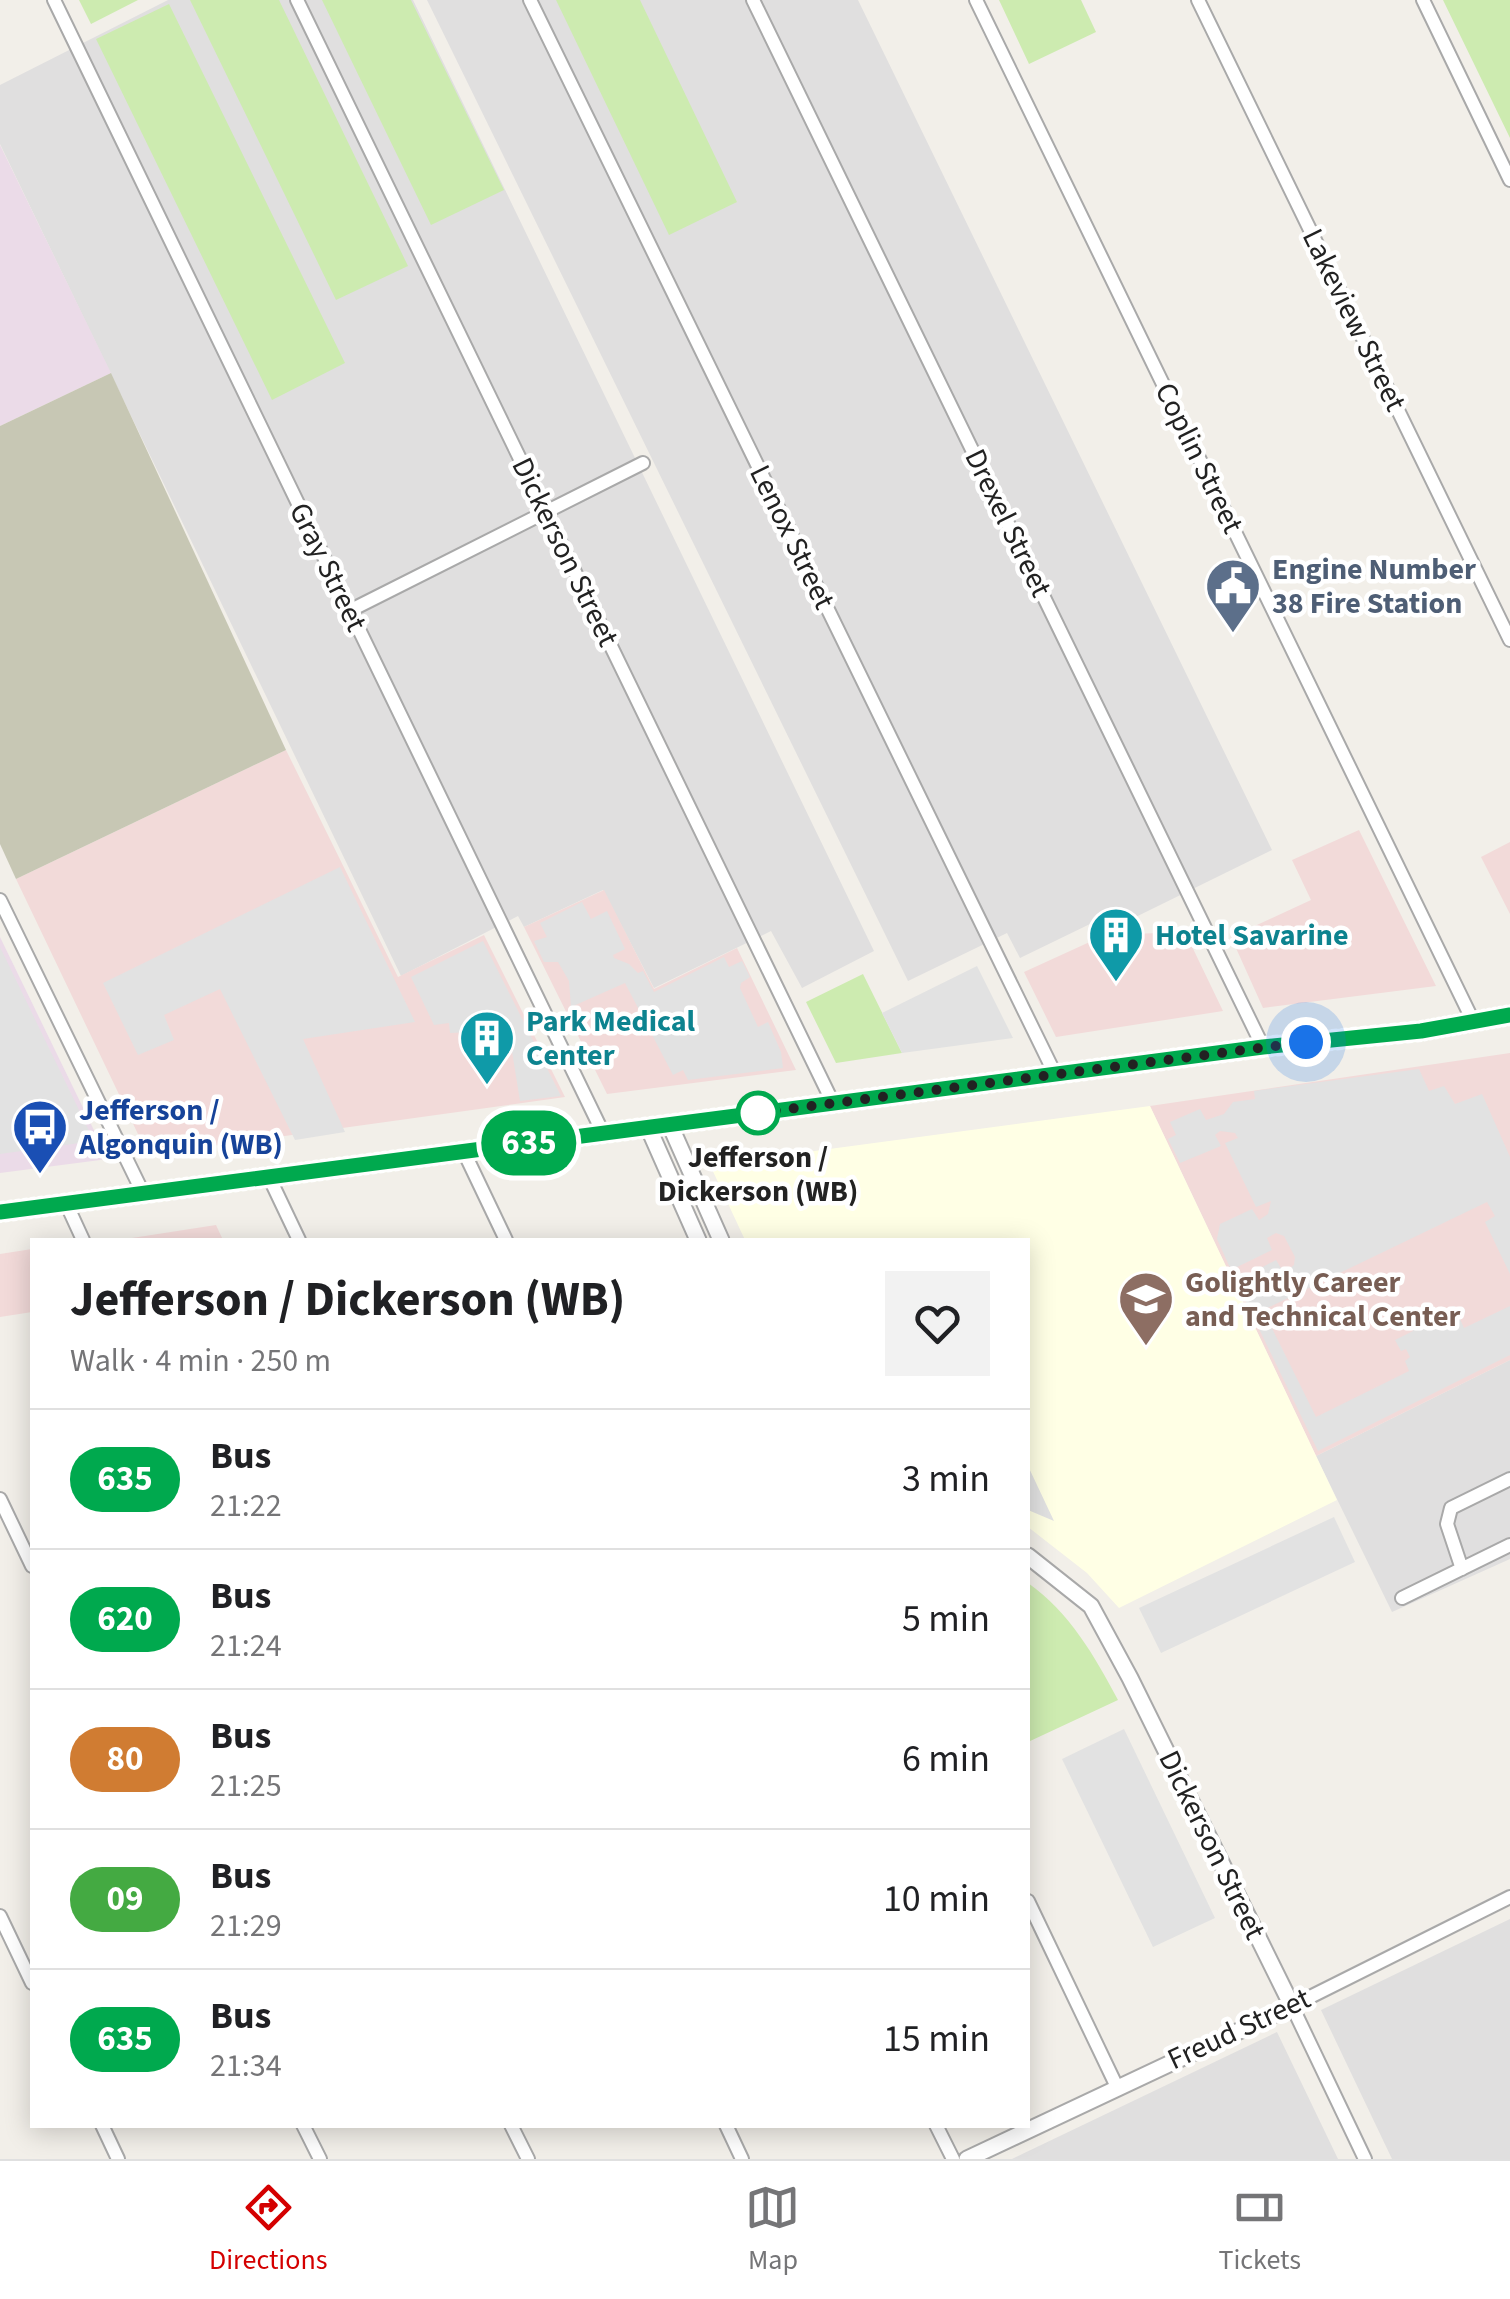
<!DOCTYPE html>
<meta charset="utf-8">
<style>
:root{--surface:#fff;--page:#f2f2f2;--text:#202124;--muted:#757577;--line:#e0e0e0;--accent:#d40000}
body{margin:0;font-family:"Source Sans 3",sans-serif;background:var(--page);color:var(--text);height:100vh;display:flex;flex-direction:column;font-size:38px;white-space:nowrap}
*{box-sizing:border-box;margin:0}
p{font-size:32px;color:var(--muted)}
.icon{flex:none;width:55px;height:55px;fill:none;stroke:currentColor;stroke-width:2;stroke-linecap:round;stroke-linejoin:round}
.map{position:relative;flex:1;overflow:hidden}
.side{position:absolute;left:30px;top:1238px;width:1000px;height:890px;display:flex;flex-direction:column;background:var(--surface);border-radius:0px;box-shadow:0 5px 25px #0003}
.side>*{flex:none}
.badge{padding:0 20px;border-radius:32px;font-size:35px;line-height:65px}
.you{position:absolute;width:50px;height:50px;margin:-25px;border:8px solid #fff;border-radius:50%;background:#1a73e8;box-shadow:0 0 0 15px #1a73e833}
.map>.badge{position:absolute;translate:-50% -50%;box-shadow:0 0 0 5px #fff}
.round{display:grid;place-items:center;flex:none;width:105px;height:105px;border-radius:0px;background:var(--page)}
.summary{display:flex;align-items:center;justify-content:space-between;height:170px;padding:0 40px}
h1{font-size:48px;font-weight:700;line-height:75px}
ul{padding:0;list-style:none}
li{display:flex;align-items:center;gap:30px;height:140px;padding:0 40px;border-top:2px solid var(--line)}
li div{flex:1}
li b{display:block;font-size:38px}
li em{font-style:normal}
li .badge{min-width:110px;font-weight:700;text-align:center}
.tab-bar{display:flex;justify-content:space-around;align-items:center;height:140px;border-top:2px solid var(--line);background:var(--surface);font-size:28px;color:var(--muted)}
.tab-bar a{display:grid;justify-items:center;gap:5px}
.tab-bar .current{color:var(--accent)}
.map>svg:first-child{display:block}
.residential{fill:#e0dfdf}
.commercial{fill:#f2dad9}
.industrial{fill:#ebdbe8}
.education{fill:#ffffe5}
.construction{fill:#c7c7b4}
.grass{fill:#cdebb0}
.parking{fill:#e2e2e2}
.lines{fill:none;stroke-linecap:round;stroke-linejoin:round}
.minor-casing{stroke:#a9a9a9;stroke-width:16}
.tertiary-casing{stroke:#a9a9a9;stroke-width:19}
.secondary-casing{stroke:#707d05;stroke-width:21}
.minor{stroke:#fff;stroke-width:12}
.tertiary{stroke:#fff;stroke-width:15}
.secondary{stroke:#f7fabf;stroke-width:18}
.line-casing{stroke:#fff;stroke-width:22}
.line{stroke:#00a94e;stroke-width:15}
.walk{stroke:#222;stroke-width:10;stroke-dasharray:0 18}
.stop-dot{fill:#fff;stroke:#00a94e;stroke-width:5}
.labels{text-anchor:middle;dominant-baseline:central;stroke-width:9;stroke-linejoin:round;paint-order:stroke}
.street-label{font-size:30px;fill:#222;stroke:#fff}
.service-label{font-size:30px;font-weight:bold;fill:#4e5e75;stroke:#fff;text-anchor:start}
.culture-label{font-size:30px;font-weight:bold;fill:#0d838f;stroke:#fff;text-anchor:start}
.transit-label{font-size:30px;font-weight:bold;fill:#164399;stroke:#fff;text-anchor:start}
.stop-label{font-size:30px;font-weight:bold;fill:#222;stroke:#fff}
.education-label{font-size:30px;font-weight:bold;fill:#785e54;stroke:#fff;text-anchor:start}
</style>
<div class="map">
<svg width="1510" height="2159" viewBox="0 0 1510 2159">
<rect width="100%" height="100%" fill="#f2efe9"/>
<!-- residential -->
<path class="residential" d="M 168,0 L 413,0 L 874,951 L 802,988 L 771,931 L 654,988 L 603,890 L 524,927 L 518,916 L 401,976 L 0,144 L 0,85 Z
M 427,0 L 858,0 L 1272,850 L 1097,936 L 1090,924 L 1020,958 L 1007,933 L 908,981 Z
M 1510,1360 L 1510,1559 L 1392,1612 L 1316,1456 Z
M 1510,1919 L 1510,2159 L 1392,2159 L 1321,2010 Z
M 1277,2032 L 1338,2159 L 1012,2159 Z"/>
<!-- commercial -->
<path class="commercial" d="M 286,750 L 398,977 L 484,935 L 565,1097 L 148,1155 L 16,879 Z
M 1359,830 L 1436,986 L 1263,1008 L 1231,937 L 1311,900 L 1292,860 Z
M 1510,842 L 1510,914 L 1481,857 Z
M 604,890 L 654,989 L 737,948 L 796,1070 L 607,1094 L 524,927 Z
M 1185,932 L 1223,1011 L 1056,1037 L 1024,972 L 1105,935 Z
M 1510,1053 L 1510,1360 L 1316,1456 L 1150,1106 Z
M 216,1225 L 223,1240 L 119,1240 Z
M 32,1249 L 32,1312 L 0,1317 L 0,1254 Z"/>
<!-- industrial -->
<path class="industrial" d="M 0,145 L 111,373 L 0,426 Z
M 0,937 L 108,1159 L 0,1173 Z"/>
<!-- education -->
<path class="education" d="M 1150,1106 L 1337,1500 L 1119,1608 L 1087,1573 L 1028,1527 L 1028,1240 L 745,1240 L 710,1165 Z"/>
<!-- construction -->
<path class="construction" d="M 111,373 L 286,750 L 16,879 L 0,844 L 0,426 Z"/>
<!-- grass -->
<path class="grass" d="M 79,0 L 138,0 L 91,24 Z
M 190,0 L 279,0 L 408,266 L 336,300 Z
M 322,0 L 411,0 L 504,190 L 431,225 Z
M 556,0 L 640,0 L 737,202 L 669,235 Z
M 999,0 L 1081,0 L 1096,32 L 1029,64 Z
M 1443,0 L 1510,0 L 1510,138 Z
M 169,4 L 345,363 L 272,400 L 96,39 Z
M 863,974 L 902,1053 L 836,1063 L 806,1002 Z
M 1028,1583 C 1070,1613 1094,1655 1118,1700 L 1028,1742 Z"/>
<!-- parking -->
<path class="parking" d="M 340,867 L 415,1022 L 303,1039 L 345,1132 L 295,1140 L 220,989 L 164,1015 L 174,1040 L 138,1055 L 103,983 Z
M 582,902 L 591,919 L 607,911 L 625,949 L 613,955 L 614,958 L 629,964 L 638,973 L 643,971 L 654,992 L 724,957 L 729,967 L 742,961 L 750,977 L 741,983 L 740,988 L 758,1027 L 768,1022 L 781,1052 L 783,1068 L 688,1080 L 683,1070 L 673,1075 L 625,983 L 571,1007 L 569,981 L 558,962 L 544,962 L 534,941 L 547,937 L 540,923 Z
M 483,941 L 561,1096 L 520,1101 L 509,1033 L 473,1039 L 472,1032 L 450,1033 L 449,1023 L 434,1025 L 411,977 Z
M 0,947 L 94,1141 L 0,1154 Z
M 977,966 L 1013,1038 L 902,1053 L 882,1013 Z
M 1419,1069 L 1429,1091 L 1444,1086 L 1455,1104 L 1482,1094 L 1499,1132 L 1510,1157 L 1510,1274 L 1485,1222 L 1495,1216 L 1487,1202 L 1263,1310 L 1316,1417 L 1409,1371 L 1405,1361 L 1410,1357 L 1406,1349 L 1401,1351 L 1395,1340 L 1413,1331 L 1407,1316 L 1425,1307 L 1431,1316 L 1454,1306 L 1464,1328 L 1510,1306 L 1510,1355 L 1318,1451 L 1236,1281 L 1276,1260 L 1284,1273 L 1294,1265 L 1295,1257 L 1284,1236 L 1276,1233 L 1267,1238 L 1272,1250 L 1231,1270 L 1217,1239 L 1220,1224 L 1252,1209 L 1259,1220 L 1268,1214 L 1271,1201 L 1256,1207 L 1225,1143 L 1238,1138 L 1235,1133 L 1220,1131 L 1215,1135 L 1221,1146 L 1180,1163 L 1168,1139 L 1176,1135 L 1170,1122 L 1200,1109 L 1206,1120 L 1224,1114 L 1233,1102 L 1255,1099 L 1254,1091 Z
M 1028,1466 L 1054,1521 L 1028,1510 Z
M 1334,1517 L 1355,1562 L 1161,1653 L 1139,1608 Z
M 1124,1729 L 1215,1918 L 1153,1947 L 1062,1759 Z"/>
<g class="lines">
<!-- minor casing -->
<g class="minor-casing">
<path id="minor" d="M 54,0 L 603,1133
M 297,0 L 833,1103
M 530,0 L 1055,1074
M 753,0 L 1263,1047
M 976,0 L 1474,1023
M 1198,0 L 1510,640
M 1423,0 L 1510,180
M 349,611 L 643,463
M 0,900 L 143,1193
M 464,1152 L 506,1240
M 269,1177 L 299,1240
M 66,1203 L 83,1240
M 0,1499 L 32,1566
M 1462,1569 L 1447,1524 L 1451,1508 L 1510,1479
M 1402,1598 L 1510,1545
M 1028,1901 L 1117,2087
M 0,1916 L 32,1983
M 102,2125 L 118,2159
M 303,2125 L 320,2159
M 511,2125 L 528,2159
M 726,2125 L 742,2159
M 936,2125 L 953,2159
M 1365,2159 L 1292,2006 L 1510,1897"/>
</g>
<!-- tertiary casing -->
<g class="tertiary-casing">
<path id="tertiary" d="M 670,1125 L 721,1240
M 648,1127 L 698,1240
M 967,2159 L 1292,2006 L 1130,1678 L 1091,1606 L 1028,1556"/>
</g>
<!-- secondary casing -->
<g class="secondary-casing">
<path id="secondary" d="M 0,1212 L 1263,1047 L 1421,1031 L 1510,1015"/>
</g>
<!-- minor -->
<use href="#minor" class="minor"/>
<!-- tertiary -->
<use href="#tertiary" class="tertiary"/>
<!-- secondary -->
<use href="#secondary" class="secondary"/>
</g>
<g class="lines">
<!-- line casing -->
<g class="line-casing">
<path id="line" d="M 0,1212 L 1263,1047 L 1421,1031 L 1510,1015"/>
</g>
<!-- line -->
<use href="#line" class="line"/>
<!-- walk -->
<path class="walk" d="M 758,1113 L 1306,1042"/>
</g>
<!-- icons -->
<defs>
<g id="civic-pin" transform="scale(2.875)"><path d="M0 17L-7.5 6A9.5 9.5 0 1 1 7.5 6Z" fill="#5c6f8a" stroke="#fff"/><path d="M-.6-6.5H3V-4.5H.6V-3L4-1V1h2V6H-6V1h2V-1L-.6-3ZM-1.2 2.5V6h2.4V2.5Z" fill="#fff"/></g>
<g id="building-pin" transform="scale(2.875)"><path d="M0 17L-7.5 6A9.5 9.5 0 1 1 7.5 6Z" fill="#0f9aa8" stroke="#fff"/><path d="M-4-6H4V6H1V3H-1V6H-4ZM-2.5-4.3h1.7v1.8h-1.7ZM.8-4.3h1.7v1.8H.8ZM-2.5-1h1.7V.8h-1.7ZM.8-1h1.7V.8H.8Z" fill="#fff"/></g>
<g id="bus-pin" transform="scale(2.875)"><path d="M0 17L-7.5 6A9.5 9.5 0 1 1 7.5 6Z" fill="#1a4fb4" stroke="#fff"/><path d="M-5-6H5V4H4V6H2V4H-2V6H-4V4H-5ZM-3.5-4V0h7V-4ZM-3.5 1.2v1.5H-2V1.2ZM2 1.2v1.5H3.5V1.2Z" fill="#fff"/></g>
<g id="school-pin" transform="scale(2.875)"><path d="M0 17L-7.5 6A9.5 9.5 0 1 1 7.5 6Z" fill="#8d6e63" stroke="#fff"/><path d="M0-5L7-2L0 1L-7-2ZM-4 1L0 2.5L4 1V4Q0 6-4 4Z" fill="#fff"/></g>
</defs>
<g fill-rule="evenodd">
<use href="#civic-pin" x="1233" y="586"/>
<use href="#building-pin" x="1116" y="935"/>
<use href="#building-pin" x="487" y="1038"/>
<use href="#bus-pin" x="40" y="1127"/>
<use href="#school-pin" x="1146" y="1299"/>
</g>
<!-- markers -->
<circle class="stop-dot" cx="758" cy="1113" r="20"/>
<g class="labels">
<!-- street labels -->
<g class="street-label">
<text transform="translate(1354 320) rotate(64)">Lakeview Street</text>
<text transform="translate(1199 458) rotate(64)">Coplin Street</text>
<text transform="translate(1008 523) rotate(64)">Drexel Street</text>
<text transform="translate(792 537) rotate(64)">Lenox Street</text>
<text transform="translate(565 552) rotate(64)">Dickerson Street</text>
<text transform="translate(328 567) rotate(64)">Gray Street</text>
<text transform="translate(1212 1845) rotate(64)">Dickerson Street</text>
<text transform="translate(1239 2029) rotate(-25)">Freud Street</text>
</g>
<!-- service labels -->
<g class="service-label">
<text x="1272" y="569">Engine Number<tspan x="1272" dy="34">38 Fire Station</tspan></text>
</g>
<!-- culture labels -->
<g class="culture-label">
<text x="1155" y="935">Hotel Savarine</text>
<text x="526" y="1021">Park Medical<tspan x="526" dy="34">Center</tspan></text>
</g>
<!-- transit labels -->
<g class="transit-label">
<text x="79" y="1110">Jefferson /<tspan x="79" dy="34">Algonquin (WB)</tspan></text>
</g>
<!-- stop labels -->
<g class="stop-label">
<text x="758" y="1157">Jefferson /<tspan x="758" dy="34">Dickerson (WB)</tspan></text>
</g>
<!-- education labels -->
<g class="education-label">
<text x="1185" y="1282">Golightly Career<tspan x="1185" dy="34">and Technical Center</tspan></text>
</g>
</g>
</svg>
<div class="you" style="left:1306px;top:1042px"></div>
<b class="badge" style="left:529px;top:1143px;background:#00a94e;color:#fff">635</b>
<section class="side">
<div class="summary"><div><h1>Jefferson / Dickerson (WB)</h1><p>Walk · 4 min · 250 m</p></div><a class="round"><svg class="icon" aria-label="heart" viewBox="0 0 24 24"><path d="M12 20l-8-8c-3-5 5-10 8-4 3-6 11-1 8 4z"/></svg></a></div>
<ul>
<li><span class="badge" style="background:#00a94e;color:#fff">635</span><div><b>Bus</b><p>21:22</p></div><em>3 min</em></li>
<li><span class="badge" style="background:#00a94e;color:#fff">620</span><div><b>Bus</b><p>21:24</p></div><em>5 min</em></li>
<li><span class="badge" style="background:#d07c32;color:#fff">80</span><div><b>Bus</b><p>21:25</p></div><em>6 min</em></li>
<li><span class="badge" style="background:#44aa42;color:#fff">09</span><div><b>Bus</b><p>21:29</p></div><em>10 min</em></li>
<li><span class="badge" style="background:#00a94e;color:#fff">635</span><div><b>Bus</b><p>21:34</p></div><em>15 min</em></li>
</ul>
</section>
</div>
<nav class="tab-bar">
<a class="current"><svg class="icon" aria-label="directions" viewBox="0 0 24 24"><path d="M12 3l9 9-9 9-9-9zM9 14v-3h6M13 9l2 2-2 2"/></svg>Directions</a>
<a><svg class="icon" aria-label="map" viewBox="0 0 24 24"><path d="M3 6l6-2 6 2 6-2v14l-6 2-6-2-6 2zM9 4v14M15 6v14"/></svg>Map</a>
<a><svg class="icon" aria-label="tickets" viewBox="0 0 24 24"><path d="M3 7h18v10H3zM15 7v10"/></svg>Tickets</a>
</nav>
